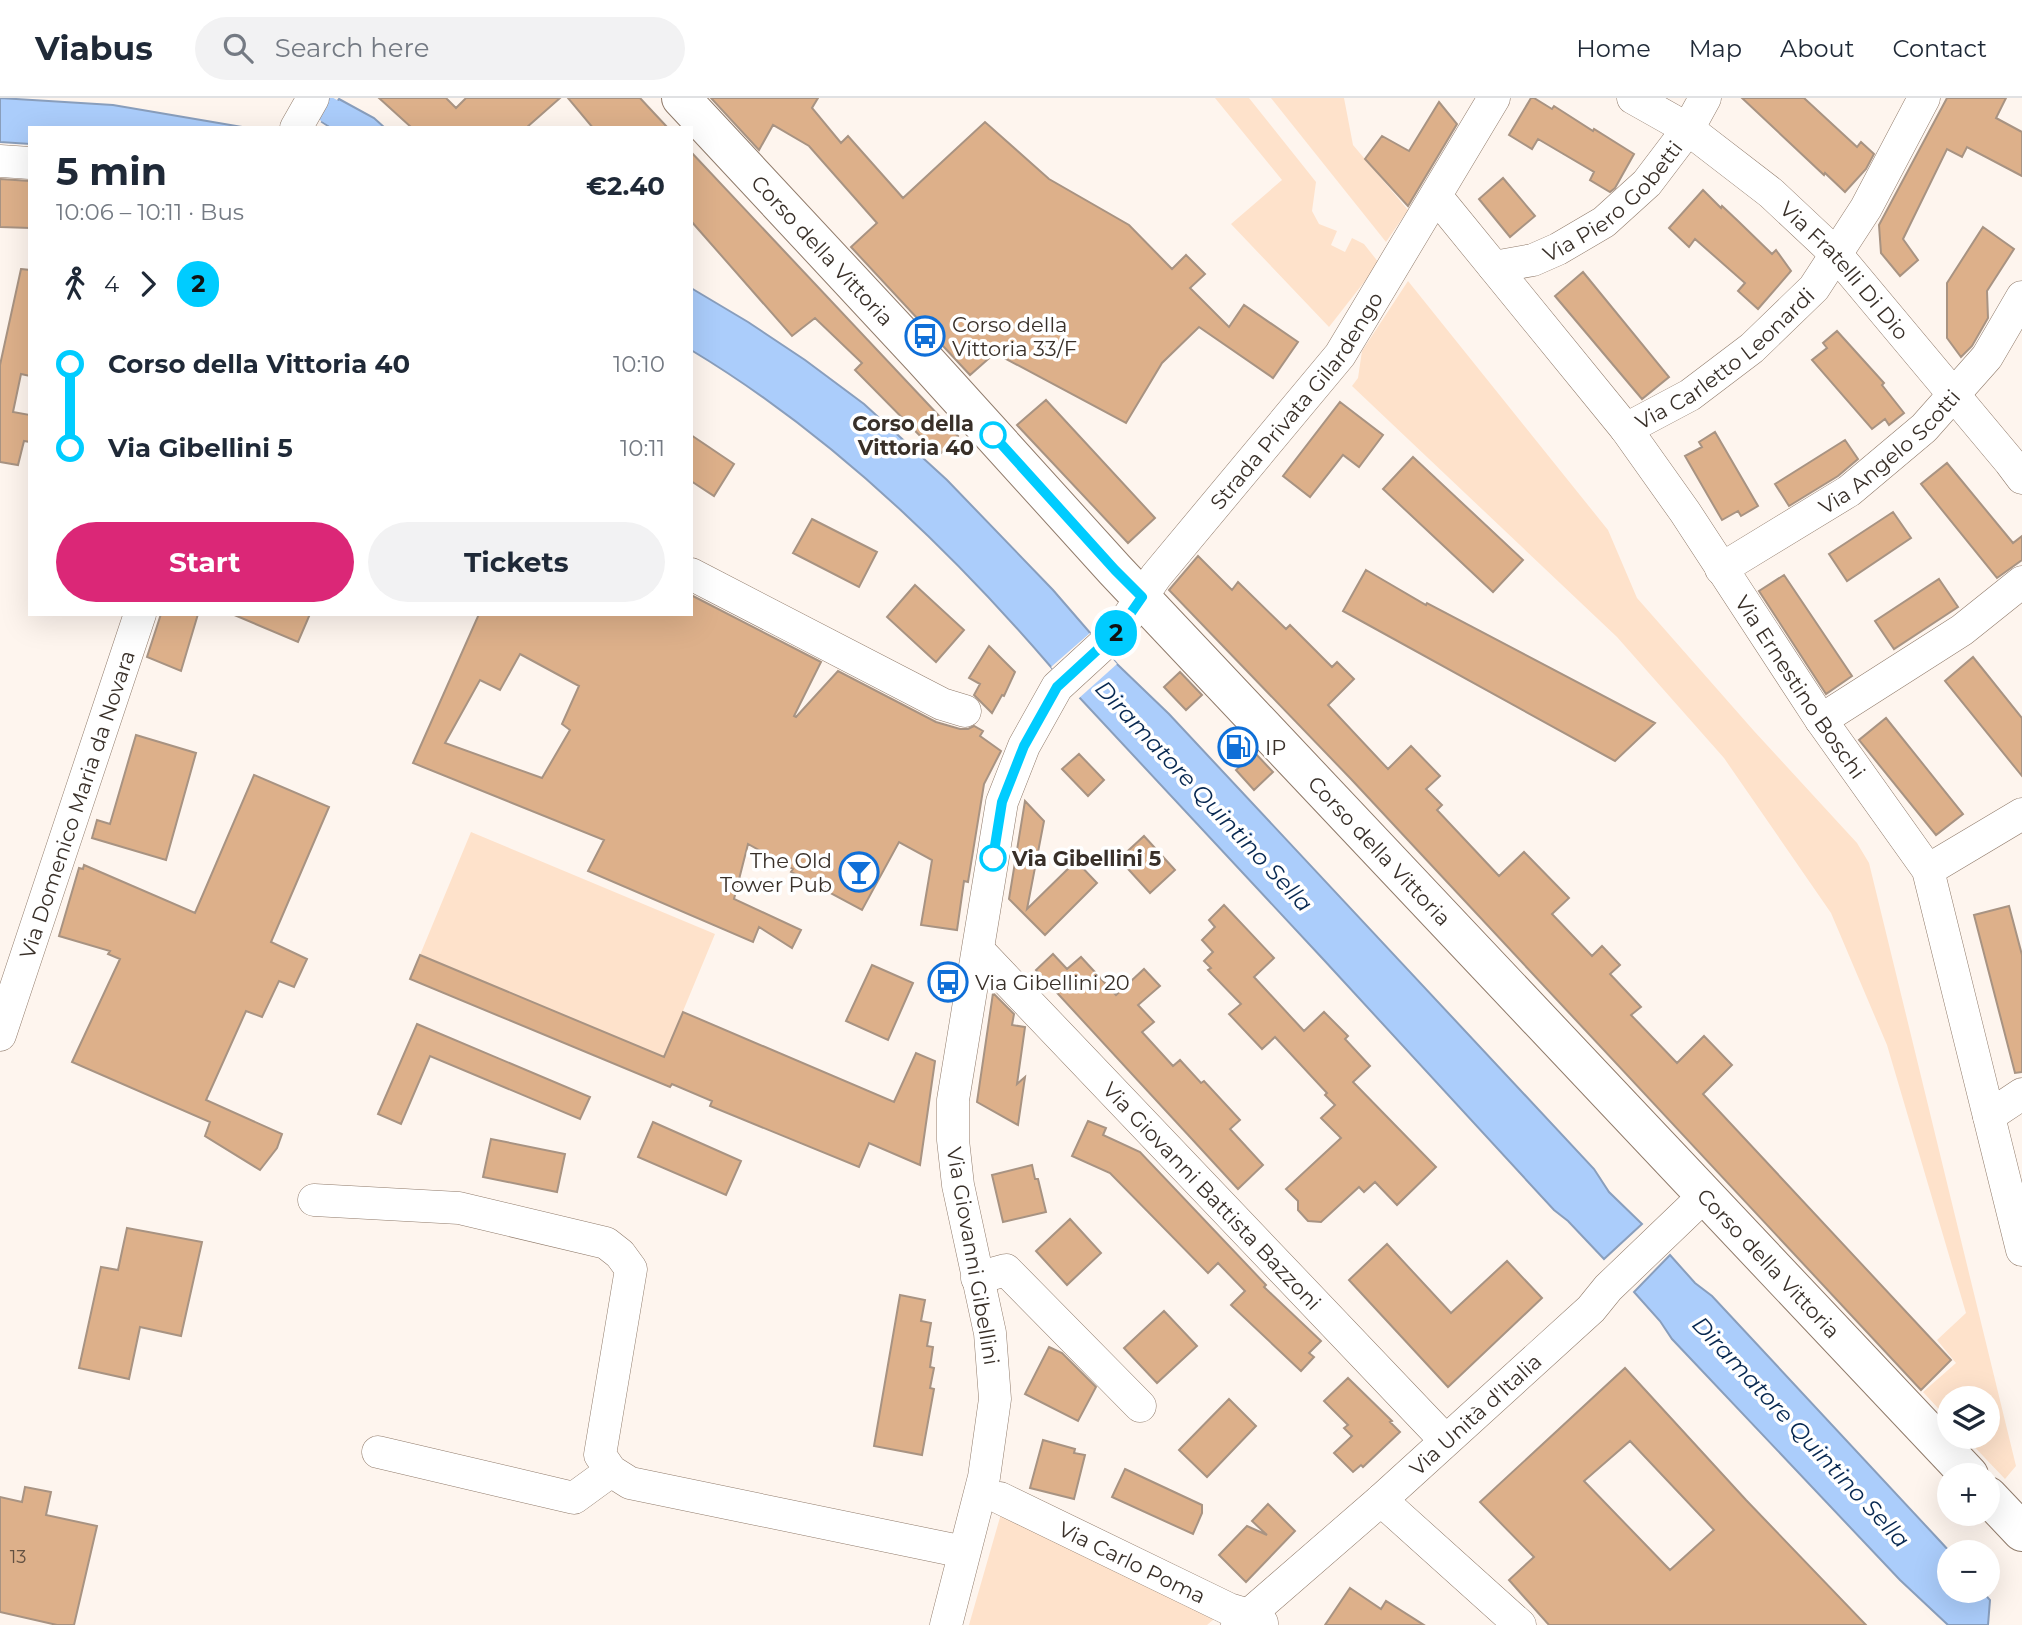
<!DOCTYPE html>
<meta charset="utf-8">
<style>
:root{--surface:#fff;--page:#f2f2f3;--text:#1f2937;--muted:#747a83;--line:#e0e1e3;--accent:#db2777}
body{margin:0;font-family:Montserrat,sans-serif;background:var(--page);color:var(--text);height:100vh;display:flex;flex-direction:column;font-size:26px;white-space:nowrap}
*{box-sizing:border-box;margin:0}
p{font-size:23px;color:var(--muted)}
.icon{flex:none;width:38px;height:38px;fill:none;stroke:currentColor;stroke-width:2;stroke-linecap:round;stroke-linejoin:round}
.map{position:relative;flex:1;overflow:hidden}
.details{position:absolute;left:28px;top:28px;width:665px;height:490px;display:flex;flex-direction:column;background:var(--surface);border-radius:0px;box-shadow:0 7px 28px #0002}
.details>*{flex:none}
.badge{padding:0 14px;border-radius:23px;font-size:24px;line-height:46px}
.controls{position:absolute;left:1937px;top:1288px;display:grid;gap:14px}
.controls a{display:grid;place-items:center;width:63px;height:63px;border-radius:50%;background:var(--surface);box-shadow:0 7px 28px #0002;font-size:35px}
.map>.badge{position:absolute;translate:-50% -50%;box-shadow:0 0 0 4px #fff}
.legs{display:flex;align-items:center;gap:10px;height:77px;padding:0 28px;font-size:23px}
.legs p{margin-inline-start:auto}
.overview{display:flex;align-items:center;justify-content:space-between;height:119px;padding:0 28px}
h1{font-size:38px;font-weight:700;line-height:52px}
.primary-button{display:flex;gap:14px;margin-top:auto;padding:14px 28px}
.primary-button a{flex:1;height:80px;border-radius:42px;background:var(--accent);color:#fff;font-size:28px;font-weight:700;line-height:80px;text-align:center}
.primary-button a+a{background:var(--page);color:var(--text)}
ul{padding:0 28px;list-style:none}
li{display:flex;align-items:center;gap:24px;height:84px;font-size:26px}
li i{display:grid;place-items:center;width:10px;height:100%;margin:0 9px;background:currentColor}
li i::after{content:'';width:18px;height:18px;margin:-9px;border:5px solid;border-radius:50%;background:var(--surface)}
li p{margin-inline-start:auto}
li:first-child i{background:linear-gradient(#0000 50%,currentColor 0)}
li:last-child i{background:linear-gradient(currentColor 50%,#0000 0)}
header{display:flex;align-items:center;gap:42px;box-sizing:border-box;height:98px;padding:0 35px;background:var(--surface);border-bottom:2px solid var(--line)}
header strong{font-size:33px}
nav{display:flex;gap:38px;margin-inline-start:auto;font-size:24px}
.search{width:490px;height:63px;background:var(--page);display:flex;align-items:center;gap:18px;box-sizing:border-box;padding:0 24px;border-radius:38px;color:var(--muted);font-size:26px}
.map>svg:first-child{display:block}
.green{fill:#fee2cb}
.water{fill:#abcdfb;stroke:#899ebc;stroke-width:2}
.pier{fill:#fef5ee}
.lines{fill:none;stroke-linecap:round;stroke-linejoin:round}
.canal{stroke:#abcdfb;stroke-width:26}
.building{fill:#ddb08a;stroke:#a89382;stroke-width:2;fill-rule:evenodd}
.minor-casing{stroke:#907b6b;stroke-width:33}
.major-casing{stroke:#907b6b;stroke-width:40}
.minor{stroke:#fff;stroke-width:32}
.major{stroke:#fff;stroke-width:38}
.line-1-casing{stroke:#fff;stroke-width:16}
.line-1{stroke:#0cf;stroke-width:10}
.stop-1-dot{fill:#fff;stroke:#0cf;stroke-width:3.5}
.labels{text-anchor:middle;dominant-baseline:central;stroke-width:7;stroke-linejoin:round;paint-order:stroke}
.number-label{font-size:18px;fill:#625041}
.street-label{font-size:21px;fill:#393029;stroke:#fff}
.poi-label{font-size:21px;fill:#393029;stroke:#fff;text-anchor:start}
.stop-label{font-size:21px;font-weight:bold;fill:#393029;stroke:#fff;text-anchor:end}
.water-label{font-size:23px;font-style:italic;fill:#072851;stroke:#fff}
</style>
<header>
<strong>Viabus</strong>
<div class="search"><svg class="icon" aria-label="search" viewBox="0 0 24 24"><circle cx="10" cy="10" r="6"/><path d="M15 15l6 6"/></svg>Search here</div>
<nav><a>Home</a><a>Map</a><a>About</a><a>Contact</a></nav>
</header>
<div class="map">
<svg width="2022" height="1527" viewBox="0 0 2022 1527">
<rect width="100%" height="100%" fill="#fef5ee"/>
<!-- green -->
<path class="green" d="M 1215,0 L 1249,0 L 1316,84 L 1312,113 L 1319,126 L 1337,133 L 1331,147 L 1345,154 L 1352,140 L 1364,146 L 1379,165 L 1329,229 L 1231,126 L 1282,82 Z
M 1271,0 L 1344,0 L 1353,47 L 1408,112 L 1386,144 Z
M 1408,183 L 1608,432 L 1637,500 L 1754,633 L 1857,745 L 1869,765 L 2016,1368 L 2005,1381 L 1965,1339 L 1988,1339 L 1988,1300 L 1950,1300 L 1949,1322 L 1923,1294 L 1956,1265 L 1937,1242 L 1966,1215 L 1887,947 L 1831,815 L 1724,660 L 1617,539 L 1352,288 L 1358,280 L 1362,253 Z
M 471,734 L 715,836 L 664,959 L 420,857 Z
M 1003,1409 L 1220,1516 L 1207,1527 L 969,1527 Z"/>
<!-- water -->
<path class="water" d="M 0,0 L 113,7 L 248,30 L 30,30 L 30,46 L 0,44 Z
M 339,1 L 374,20 L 385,30 L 331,30 L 322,24 Z
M 691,190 L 748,224 L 805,262 L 864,306 L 947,382 L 1053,492 L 1117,566 L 1169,616 L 1594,1071 L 1609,1094 L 1642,1126 L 1604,1161 L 1568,1123 L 1554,1112 L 1323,861 L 1051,569 C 947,448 829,335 691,252 Z
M 1670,1157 L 1695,1185 L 1712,1198 L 1939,1442 L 1950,1454 L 1950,1493 L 1982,1493 L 1990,1502 L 1988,1527 L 1948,1527 L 1900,1482 L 1672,1241 L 1660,1223 L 1634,1194 Z"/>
<!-- pier -->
<path class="pier" d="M 1090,535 L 1117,566 L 1078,601 L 1051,569 Z"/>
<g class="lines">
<!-- canal -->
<path class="canal" d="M 307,0 L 360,30"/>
</g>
<!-- building -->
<path class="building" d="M 379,0 L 446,0 L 456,10 L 466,0 L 560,0 L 526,30 L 412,30 Z
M 568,0 L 640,0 L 668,30 L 593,30 Z
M 711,0 L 818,0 L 812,10 L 841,45 L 848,38 L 903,100 L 985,24 L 1049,81 L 1129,127 L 1172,171 L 1186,157 L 1205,176 L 1190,190 L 1229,229 L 1244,207 L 1298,244 L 1273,280 L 1199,229 L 1162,265 L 1126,325 L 995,255 L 970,277 L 851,149 L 877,125 L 809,48 L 773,27 L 759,52 Z
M 1531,0 L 1534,0 L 1552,11 L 1554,8 L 1593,33 L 1594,31 L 1634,56 L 1615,90 L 1610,94 L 1590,82 L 1594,74 L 1538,41 L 1532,51 L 1509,37 Z
M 1742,0 L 1804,0 L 1857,49 L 1861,44 L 1874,56 L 1866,71 L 1845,94 L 1825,75 L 1824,77 Z
M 1947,0 L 2006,0 L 1996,20 L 2022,34 L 2022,78 L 1967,49 L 1962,59 L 1947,51 L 1903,141 L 1918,162 L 1900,178 L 1881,155 L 1879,127 Z
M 1439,4 L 1457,26 L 1408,108 L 1365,61 L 1382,38 L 1409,53 Z
M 691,54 L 958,338 L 939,357 L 855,272 L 862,265 L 815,220 L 792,238 L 691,123 Z
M 1503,80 L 1535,118 L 1510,139 L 1479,101 Z
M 0,81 L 30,83 L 30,130 L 0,129 Z
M 1703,92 L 1721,110 L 1722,108 L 1738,123 L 1772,156 L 1776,152 L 1791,173 L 1758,211 L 1738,193 L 1745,185 L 1695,141 L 1689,149 L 1669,130 Z
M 1983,129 L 2014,151 L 1987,193 L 1988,220 L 1972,248 L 1961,259 L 1947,240 L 1947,185 Z
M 21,171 L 30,172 L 30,278 L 21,276 L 13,314 L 30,317 L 30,344 L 24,343 L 18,367 L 0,364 L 0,267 Z
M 1583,174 L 1669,279 L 1642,301 L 1555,198 Z
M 1837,233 L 1884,285 L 1882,287 L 1904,315 L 1889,327 L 1885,321 L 1872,331 L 1812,262 L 1827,250 L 1823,245 Z
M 1046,302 L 1155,420 L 1128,445 L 1017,327 Z
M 1340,304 L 1383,337 L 1359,369 L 1343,357 L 1310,399 L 1283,378 Z
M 1715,334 L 1758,408 L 1741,418 L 1738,413 L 1722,422 L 1685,358 L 1702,349 L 1699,344 Z
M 691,337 L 734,366 L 714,398 L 691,383 Z
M 1845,342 L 1858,361 L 1838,378 L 1789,408 L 1775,386 Z
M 1413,359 L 1523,462 L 1493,494 L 1383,391 Z
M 1947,365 L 2013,445 L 2022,438 L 2022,462 L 1997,480 L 1921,386 Z
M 1893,414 L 1911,440 L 1847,483 L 1829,456 Z
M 812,421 L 877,454 L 859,489 L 793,455 Z
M 1198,458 L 1232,492 L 1238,484 L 1286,531 L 1290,527 L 1332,569 L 1337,564 L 1354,581 L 1328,607 L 1388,671 L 1411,648 L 1440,678 L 1426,691 L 1442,707 L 1437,712 L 1499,778 L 1524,754 L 1569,800 L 1552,816 L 1592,858 L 1602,848 L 1620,867 L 1610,876 L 1641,909 L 1631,917 L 1677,965 L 1704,938 L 1732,967 L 1703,996 L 1951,1262 L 1921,1292 L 1351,681 L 1169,492 Z
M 1366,472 L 1426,507 L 1427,505 L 1655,625 L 1615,663 L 1343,513 Z
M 1784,477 L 1852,578 L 1826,596 L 1759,493 Z
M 1939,481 L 1958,509 L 1894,551 L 1875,523 Z
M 915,487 L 964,532 L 936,564 L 887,519 Z
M 691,497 L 821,564 L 794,618 L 796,619 L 838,573 L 936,624 L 960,631 L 968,631 L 974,628 L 983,633 L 980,638 L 1001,653 L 984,686 L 968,784 L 964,783 L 957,832 L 921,827 L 932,762 L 899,744 L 862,812 L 791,774 L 793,771 L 748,746 L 734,801 L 801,832 L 792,850 L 759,829 L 753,844 L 588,773 L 604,742 L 413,665 L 479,516 L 691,516 ZM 520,556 L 579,588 L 562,626 L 570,632 L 542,680 L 445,645 L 480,582 L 500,592 Z
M 161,516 L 198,516 L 181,573 L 147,559 Z
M 232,516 L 310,516 L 298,544 Z
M 989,548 L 1015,574 L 1004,598 L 1002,597 L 992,615 L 974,597 L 980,586 L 969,580 Z
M 1973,559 L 2022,620 L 2022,678 L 1945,583 Z
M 1180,574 L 1202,597 L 1186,612 L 1164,589 Z
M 1886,620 L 1963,716 L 1936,737 L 1859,642 Z
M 136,637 L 196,655 L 166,762 L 92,740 L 97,722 L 110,726 Z
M 1255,655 L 1273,674 L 1254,692 L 1236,672 Z
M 1079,656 L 1104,682 L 1088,698 L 1062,671 Z
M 254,677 L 329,709 L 271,844 L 307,861 L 294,889 L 279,883 L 262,919 L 246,913 L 206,1002 L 282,1036 L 277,1050 L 260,1072 L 205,1038 L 210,1024 L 72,964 L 120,861 L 108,856 L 110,853 L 59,838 L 79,770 L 83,771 L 84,767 L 195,815 Z
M 1025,703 L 1044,723 L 1027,811 L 1076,763 L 1097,785 L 1045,837 L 1009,801 Z
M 1144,738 L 1175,772 L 1150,795 L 1119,761 Z
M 1224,807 L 1274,860 L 1254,879 L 1304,933 L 1324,914 L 1348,938 L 1345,941 L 1370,968 L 1353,984 L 1436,1069 L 1397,1107 L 1375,1084 L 1364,1094 L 1359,1089 L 1321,1124 L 1308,1123 L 1298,1112 L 1298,1103 L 1286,1091 L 1341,1040 L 1321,1020 L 1335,1007 L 1325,997 L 1327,995 L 1275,939 L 1262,951 L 1229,916 L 1241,906 L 1208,872 L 1211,870 L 1204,863 L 1213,854 L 1202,842 L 1215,829 L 1209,822 Z
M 2009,808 L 2022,857 L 2022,974 L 2015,975 L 1974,817 Z
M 1053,856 L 1067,871 L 1081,859 L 1116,897 L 1144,871 L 1160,888 L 1138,907 L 1154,924 L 1142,934 L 1173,968 L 1180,962 L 1201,985 L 1204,983 L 1240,1022 L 1230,1031 L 1263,1067 L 1238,1091 L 1036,872 Z
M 420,857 L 664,959 L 683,914 L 894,1004 L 916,955 L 935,963 L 920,1067 L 869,1045 L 859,1069 L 710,1008 L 712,1003 L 672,986 L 670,989 L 410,881 Z
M 872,867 L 913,885 L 888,942 L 846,923 Z
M 993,895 L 1014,916 L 1012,927 L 1025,929 L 1017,986 L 1025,979 L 1018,1027 L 977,1004 Z
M 417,926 L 590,999 L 580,1021 L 430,958 L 401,1026 L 378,1016 Z
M 1088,1023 L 1106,1030 L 1103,1037 L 1140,1054 L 1266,1187 L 1264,1189 L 1321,1243 L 1309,1255 L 1314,1259 L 1301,1273 L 1231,1207 L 1245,1193 L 1218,1165 L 1208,1175 L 1110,1075 L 1072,1058 Z
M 653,1024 L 741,1063 L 726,1097 L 638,1059 Z
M 491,1041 L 565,1056 L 557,1094 L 483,1079 Z
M 1032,1067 L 1035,1081 L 1038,1081 L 1046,1114 L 1003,1124 L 992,1077 Z
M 1070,1121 L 1101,1155 L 1067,1187 L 1036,1153 Z
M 127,1130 L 202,1144 L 181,1238 L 140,1229 L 129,1281 L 79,1270 L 101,1169 L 118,1172 Z
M 1387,1146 L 1451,1215 L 1507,1163 L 1542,1200 L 1448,1289 L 1349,1182 Z
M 900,1197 L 925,1202 L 921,1223 L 931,1225 L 927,1248 L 933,1249 L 930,1269 L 934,1270 L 930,1290 L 934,1291 L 922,1357 L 874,1348 Z
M 1164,1213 L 1197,1248 L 1157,1285 L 1124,1250 Z
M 1049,1249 L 1062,1255 L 1096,1289 L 1078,1323 L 1025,1296 Z
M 1625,1270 L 1746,1402 L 1866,1527 L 1549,1527 L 1509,1482 L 1534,1459 L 1480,1404 ZM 1630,1343 L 1714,1432 L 1670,1472 L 1584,1383 Z
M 1348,1280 L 1392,1323 L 1390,1324 L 1400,1334 L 1363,1369 L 1361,1367 L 1353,1374 L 1334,1355 L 1352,1338 L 1344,1330 L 1348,1327 L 1324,1303 Z
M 1229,1301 L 1256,1328 L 1207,1379 L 1179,1352 Z
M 1043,1342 L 1075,1351 L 1074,1355 L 1085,1357 L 1074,1401 L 1030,1390 Z
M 1125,1371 L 1202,1407 L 1202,1415 L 1193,1436 L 1112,1399 Z
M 25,1389 L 51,1394 L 46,1417 L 97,1428 L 74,1527 L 57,1527 L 0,1514 L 0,1399 L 22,1404 Z
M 1268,1406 L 1295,1433 L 1246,1484 L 1219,1457 L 1247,1428 L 1267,1437 L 1252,1423 Z
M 1350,1490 L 1381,1511 L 1386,1503 L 1424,1527 L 1325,1527 Z"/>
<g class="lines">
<!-- minor casing -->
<g class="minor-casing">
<g id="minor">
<path id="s1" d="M 1633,0 L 1688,31 L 1771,95 L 1836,156 L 2010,364 L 2022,380"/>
<path d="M 296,30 L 313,0"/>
<path d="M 0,63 L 30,65"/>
<path id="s2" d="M 1436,98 L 1626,331 L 1685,414 L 1821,622 L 1928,772 L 2022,1152"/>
<path id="s3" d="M 1494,169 L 1533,162 L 1558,151 L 1604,124 L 1647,85 L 1688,31 L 1705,0"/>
<path id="s4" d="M 1626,331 L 1690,297 L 1752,250 L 1814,190 L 1866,110 L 1924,0"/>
<path id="s5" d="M 1721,471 L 1849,393 L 1924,330 L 1987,259 L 2022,199"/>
<path d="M 691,476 L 942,606 L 965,613"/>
<path d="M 1821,622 L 1962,532 L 2022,484"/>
<path d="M 1928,772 L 2022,716"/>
<path id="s6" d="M 979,853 L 1445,1342"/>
<path id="s7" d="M 0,937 L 140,516"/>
<path d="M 1989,1018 L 2022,996"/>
<path d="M 314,1102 L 459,1110 L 606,1145 L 620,1156 L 631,1171 L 600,1357 L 611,1373 L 630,1385 L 964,1454"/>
<path d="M 977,1180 L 1006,1172 L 1140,1308"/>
<path d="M 378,1354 L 574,1400 L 611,1373"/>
<path id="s8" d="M 1000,1400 L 1229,1511 L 1249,1517 L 1262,1525"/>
<path d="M 1381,1402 L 1520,1527"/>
<path id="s9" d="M 946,1527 L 984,1379 L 995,1301 L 990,1235 L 958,1087 L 953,1042 L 953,1002 L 1002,704 L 1024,648 L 1057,589 L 1119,532 L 1156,478 L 1340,257 L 1494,0"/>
<path id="s10" d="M 1237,1527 L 1381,1402 L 1591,1211 L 1608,1190 L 1705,1097"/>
</g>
</g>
<!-- major casing -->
<g class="major-casing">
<g id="major">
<path id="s11" d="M 681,0 L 923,260 L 1115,472 L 1969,1377"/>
<path d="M 1988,1398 L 2022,1434"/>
</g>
</g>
<!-- minor -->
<use href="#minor" class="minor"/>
<!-- major -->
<use href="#major" class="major"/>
</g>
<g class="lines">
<!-- line-1 casing -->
<g class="line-1-casing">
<path id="line-1" d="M 993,337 L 1115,472 L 1142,499 L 1119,532 L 1057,589 L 1024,648 L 1002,704 L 993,760"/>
</g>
<!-- line-1 -->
<use href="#line-1" class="line-1"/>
</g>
<!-- icons -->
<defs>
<g id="bus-ring" transform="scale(2.0125)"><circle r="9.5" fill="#fff" stroke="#0f6fd8" stroke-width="1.5"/><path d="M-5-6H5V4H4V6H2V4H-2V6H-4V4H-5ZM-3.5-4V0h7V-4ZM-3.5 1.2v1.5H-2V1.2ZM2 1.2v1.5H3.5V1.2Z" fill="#0f6fd8"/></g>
<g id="fuel-ring" transform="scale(2.0125)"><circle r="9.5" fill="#fff" stroke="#0f6fd8" stroke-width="1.5"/><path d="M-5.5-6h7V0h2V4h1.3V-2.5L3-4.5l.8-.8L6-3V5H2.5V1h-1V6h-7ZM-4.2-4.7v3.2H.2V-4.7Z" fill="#0f6fd8"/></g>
<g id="bar-ring" transform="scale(2.0125)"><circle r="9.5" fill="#fff" stroke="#0f6fd8" stroke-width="1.5"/><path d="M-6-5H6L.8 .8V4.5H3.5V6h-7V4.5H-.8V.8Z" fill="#0f6fd8"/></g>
</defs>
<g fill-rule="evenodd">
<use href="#bus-ring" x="925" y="238"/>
<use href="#fuel-ring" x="1238" y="649"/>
<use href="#bar-ring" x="859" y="774"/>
<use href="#bus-ring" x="948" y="884"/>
</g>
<!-- markers -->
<g class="stop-1-dot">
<circle cx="993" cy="337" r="12"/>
<circle cx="993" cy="760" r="12"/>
</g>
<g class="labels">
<!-- number labels -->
<g class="number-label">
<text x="18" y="1459">13</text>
</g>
<!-- street labels -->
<g class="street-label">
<text stroke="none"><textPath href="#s3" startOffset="140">Via Piero Gobetti</textPath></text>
<text stroke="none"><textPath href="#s11" startOffset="208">Corso della Vittoria</textPath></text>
<text stroke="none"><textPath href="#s1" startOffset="275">Via Fratelli Di Dio</textPath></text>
<text stroke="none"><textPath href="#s4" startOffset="122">Via Carletto Leonardi</textPath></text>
<text stroke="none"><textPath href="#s9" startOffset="1339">Strada Privata Gilardengo</textPath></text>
<text stroke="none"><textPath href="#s5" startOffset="206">Via Angelo Scotti</textPath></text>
<text stroke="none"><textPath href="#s2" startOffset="612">Via Ernestino Boschi</textPath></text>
<text stroke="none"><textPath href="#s7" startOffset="243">Via Domenico Maria da Novara</textPath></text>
<text stroke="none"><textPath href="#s11" startOffset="1027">Corso della Vittoria</textPath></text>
<text stroke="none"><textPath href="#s6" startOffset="338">Via Giovanni Battista Bazzoni</textPath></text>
<text transform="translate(973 1158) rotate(80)">Via Giovanni Gibellini</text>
<text stroke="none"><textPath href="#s11" startOffset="1594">Corso della Vittoria</textPath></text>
<text stroke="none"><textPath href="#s10" startOffset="318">Via Unità d'Italia</textPath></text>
<text stroke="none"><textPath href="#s8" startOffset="147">Via Carlo Poma</textPath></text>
</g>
<!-- poi labels -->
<g class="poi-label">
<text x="952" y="226">Corso della<tspan x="952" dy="24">Vittoria 33/F</tspan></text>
<text x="1265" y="649">IP</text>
<text x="832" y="762" text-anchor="end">The Old<tspan x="832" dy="24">Tower Pub</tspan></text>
<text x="975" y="884">Via Gibellini 20</text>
</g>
<!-- stop labels -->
<g class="stop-label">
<text x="974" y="325">Corso della<tspan x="974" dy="24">Vittoria 40</tspan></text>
<text x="1012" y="760" text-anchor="start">Via Gibellini 5</text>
</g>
<!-- water labels -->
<g class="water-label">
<text transform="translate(1204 698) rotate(47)">Diramatore Quintino Sella</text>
<text transform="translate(1801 1334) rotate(47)">Diramatore Quintino Sella</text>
</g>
</g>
</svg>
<div class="controls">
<a><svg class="icon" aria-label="layers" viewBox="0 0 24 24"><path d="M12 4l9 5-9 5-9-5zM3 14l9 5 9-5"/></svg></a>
<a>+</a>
<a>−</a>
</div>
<b class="badge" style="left:1116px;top:535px;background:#0cf;color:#111">2</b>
<section class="details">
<div class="overview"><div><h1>5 min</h1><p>10:06 – 10:11 · Bus</p></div><b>€2.40</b></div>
<div class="legs"><svg class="icon" aria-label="walk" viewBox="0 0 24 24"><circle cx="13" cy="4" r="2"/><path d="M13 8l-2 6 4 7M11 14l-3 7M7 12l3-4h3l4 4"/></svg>4<svg class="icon" aria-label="forward" viewBox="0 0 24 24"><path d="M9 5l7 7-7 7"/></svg><b class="badge" style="background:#0cf;color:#111">2</b></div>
<ul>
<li><i style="color:#0cf"></i><b>Corso della Vittoria 40</b><p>10:10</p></li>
<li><i style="color:#0cf"></i><b>Via Gibellini 5</b><p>10:11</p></li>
</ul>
<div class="primary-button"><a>Start</a><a>Tickets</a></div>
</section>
</div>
